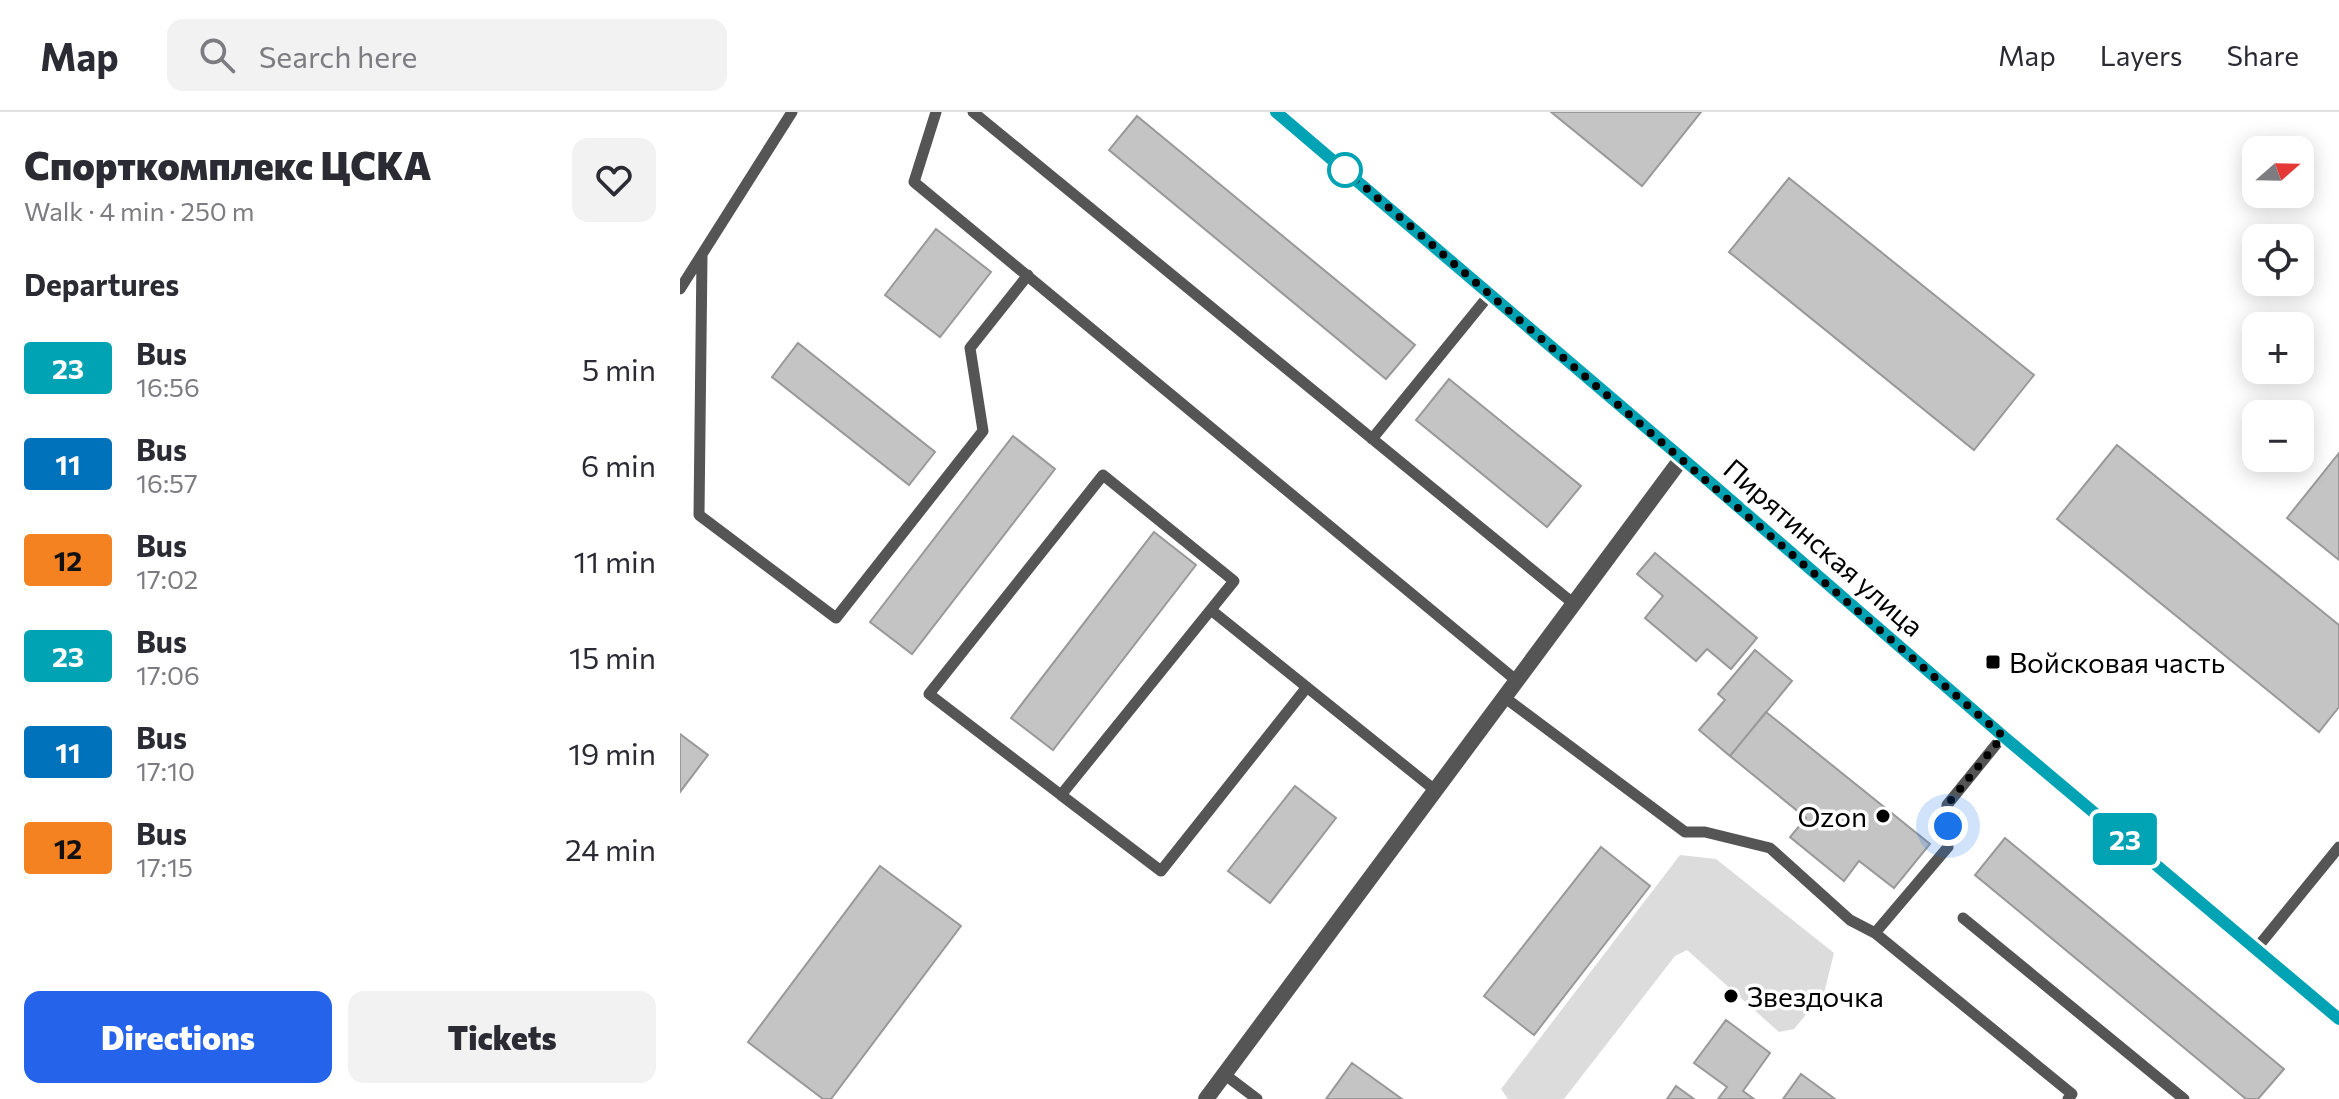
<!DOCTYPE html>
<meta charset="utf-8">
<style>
:root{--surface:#fff;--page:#f2f2f3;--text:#2b2b33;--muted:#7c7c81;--line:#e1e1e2;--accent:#2563eb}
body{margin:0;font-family:Commissioner,sans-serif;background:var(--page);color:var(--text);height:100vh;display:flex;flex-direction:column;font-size:30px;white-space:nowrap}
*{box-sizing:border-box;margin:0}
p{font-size:26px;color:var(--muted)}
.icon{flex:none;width:44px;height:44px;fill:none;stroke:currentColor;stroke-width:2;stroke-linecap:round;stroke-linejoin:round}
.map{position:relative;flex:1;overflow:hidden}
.sheet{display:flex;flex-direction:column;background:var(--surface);width:680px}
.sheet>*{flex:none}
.badge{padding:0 16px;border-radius:6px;font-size:28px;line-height:52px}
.needle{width:52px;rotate:70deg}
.controls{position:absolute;left:1562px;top:24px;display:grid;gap:16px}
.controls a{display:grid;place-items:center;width:72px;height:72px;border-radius:16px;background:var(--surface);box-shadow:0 4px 20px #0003;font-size:40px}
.you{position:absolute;width:40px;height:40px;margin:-20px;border:6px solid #fff;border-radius:50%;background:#1a73e8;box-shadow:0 0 0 12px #1a73e833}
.map>.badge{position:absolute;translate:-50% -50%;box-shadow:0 0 0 4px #fff}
h2{padding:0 24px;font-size:30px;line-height:72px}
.round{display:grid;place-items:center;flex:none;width:84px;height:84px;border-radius:16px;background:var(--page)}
.overview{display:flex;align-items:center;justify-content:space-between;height:136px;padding:0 24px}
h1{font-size:38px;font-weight:800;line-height:60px}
.action{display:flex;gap:16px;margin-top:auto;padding:16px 24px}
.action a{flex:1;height:92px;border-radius:16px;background:var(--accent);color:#fff;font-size:32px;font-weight:800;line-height:92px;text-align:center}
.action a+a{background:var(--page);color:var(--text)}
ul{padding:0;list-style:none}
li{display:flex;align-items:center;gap:24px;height:96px;padding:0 24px}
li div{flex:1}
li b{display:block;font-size:30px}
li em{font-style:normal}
li .badge{min-width:88px;font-weight:700;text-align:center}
header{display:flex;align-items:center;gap:48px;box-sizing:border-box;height:112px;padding:0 40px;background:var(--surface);border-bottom:2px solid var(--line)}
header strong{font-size:38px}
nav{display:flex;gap:44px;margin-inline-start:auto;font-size:28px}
.search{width:560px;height:72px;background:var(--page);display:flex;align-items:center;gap:20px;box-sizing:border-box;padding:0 28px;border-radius:16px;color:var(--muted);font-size:30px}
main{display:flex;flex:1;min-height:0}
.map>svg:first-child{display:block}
.green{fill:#dcdcdc}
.building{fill:#c4c4c4;stroke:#999;stroke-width:2}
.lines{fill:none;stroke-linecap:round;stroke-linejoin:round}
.service{stroke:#555;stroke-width:11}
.minor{stroke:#555;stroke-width:16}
.tertiary{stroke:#555;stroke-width:16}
.line-casing{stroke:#fff;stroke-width:18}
.line{stroke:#00a3b4;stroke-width:12}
.walk{stroke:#000;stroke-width:8;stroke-dasharray:0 14.4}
.stop-dot{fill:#fff;stroke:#00a3b4;stroke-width:4}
.poi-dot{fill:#000;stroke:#fff;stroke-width:3}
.labels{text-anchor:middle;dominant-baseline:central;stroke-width:7;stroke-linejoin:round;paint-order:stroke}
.street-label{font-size:28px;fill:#000;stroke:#fff}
.poi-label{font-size:28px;fill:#000;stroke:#fff;text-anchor:start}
</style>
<header>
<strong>Map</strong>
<div class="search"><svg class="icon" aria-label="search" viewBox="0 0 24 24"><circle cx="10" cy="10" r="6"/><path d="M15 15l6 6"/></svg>Search here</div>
<nav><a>Map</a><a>Layers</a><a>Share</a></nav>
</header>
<main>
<section class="sheet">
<div class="overview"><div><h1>Спорткомплекс ЦСКА</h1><p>Walk · 4 min · 250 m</p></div><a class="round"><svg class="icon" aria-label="heart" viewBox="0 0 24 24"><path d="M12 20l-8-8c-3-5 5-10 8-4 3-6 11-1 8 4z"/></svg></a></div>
<h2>Departures</h2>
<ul>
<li><span class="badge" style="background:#00a3b4;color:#fff">23</span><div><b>Bus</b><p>16:56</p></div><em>5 min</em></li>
<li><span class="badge" style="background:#0072bc;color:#fff">11</span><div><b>Bus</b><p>16:57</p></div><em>6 min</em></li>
<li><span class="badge" style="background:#f58220;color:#111">12</span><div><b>Bus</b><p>17:02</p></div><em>11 min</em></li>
<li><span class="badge" style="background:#00a3b4;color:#fff">23</span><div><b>Bus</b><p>17:06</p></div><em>15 min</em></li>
<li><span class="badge" style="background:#0072bc;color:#fff">11</span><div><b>Bus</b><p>17:10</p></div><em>19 min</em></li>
<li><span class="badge" style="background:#f58220;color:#111">12</span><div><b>Bus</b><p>17:15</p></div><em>24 min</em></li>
</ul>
<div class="action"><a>Directions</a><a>Tickets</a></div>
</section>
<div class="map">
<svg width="1659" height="987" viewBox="0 0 1659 987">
<rect width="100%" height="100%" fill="#fff"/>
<!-- green -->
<path class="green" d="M 1000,743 L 1036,747 L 1154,841 L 1144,881 L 1114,917 L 1099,920 L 1007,838 L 995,844 L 884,987 L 828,987 L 821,977 Z"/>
<!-- building -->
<path class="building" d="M 871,0 L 1021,0 L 962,74 Z
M 457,4 L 735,233 L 706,267 L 429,38 Z
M 1109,66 L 1354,263 L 1294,338 L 1049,140 Z
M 256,117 L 311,160 L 260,225 L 205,183 Z
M 118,231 L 255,340 L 229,373 L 92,265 Z
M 769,267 L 901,374 L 867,415 L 736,308 Z
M 333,324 L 375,357 L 232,542 L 190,510 Z
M 1437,333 L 1659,513 L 1659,595 L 1639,620 L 1377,407 Z
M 1659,341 L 1659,448 L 1607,406 Z
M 474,420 L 516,453 L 373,638 L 331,606 Z
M 975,441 L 1077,526 L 1051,557 L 1027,537 L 1016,549 L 965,506 L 983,484 L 957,462 Z
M 1075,538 L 1112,569 L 1050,644 L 1019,618 L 1045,588 L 1038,582 Z
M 1086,600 L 1250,732 L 1214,776 L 1179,749 L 1164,769 L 1110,725 L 1126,706 L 1050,644 Z
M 0,622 L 28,643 L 0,680 Z
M 615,674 L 656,706 L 590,791 L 548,759 Z
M 1325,726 L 1604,957 L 1578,987 L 1566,987 L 1295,763 Z
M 921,735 L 970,774 L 854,923 L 804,884 Z
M 200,754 L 281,814 L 151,987 L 143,987 L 68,930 Z
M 1046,908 L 1090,941 L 1063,979 L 1074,987 L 1038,987 L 1047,975 L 1014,951 Z
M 672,951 L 722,987 L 646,987 Z
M 1121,962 L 1155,987 L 1103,987 Z
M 996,974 L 1014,987 L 987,987 Z"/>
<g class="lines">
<!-- service -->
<path class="service" d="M 256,0 L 234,70 L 837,569
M 293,0 L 894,492
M 22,144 L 19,403 L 156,506 L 303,319 L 290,236 L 348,163
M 0,177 L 112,0
M 692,327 L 810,182
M 423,363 L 554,469 L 381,683 L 249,582 Z
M 531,498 L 756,679
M 824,585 L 1005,720 L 1025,720 L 1090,736 L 1170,808 L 1195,821 L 1392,982 L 1388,987
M 381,683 L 481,759 L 627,575
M 1283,806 L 1504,987
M 1195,821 L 1268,735 L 1267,693 L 1323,624
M 1576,837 L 1659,735
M 544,962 L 577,987"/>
<!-- minor -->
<path class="minor" d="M 526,987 L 1002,346"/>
<!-- tertiary -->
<path class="tertiary" d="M 597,0 L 1002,346 L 1323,624 L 1659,907"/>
</g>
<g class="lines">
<!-- line casing -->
<g class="line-casing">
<path id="line" d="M 596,0 L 1024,365 L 1323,624 L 1659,907"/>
</g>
<!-- line -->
<use href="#line" class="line"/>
<!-- walk -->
<path class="walk" d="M 665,58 L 1323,624 L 1267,693 L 1268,714"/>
</g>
<!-- markers -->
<circle class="stop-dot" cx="665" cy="58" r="16"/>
<g class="poi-dot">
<rect x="1305" y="542" width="16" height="16" rx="4"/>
<circle cx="1203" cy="704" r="8"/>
<circle cx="1051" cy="884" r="8"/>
</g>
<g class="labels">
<!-- street labels -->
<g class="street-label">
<text transform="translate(1144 435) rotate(41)">Пирятинская улица</text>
</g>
<!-- poi labels -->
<g class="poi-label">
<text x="1329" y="550">Войсковая часть</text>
<text x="1187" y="704" text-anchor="end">Ozon</text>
<text x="1067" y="884">Звездочка</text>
</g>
</g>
</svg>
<div class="controls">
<a><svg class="needle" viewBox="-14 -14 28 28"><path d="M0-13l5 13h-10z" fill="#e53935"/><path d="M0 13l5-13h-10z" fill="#7c7c81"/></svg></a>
<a><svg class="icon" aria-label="locate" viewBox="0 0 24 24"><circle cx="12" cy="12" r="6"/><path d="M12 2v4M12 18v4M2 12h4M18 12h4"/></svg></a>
<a>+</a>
<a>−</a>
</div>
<div class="you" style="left:1268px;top:714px"></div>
<b class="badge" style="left:1445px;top:727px;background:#00a3b4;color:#fff">23</b>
</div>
</main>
